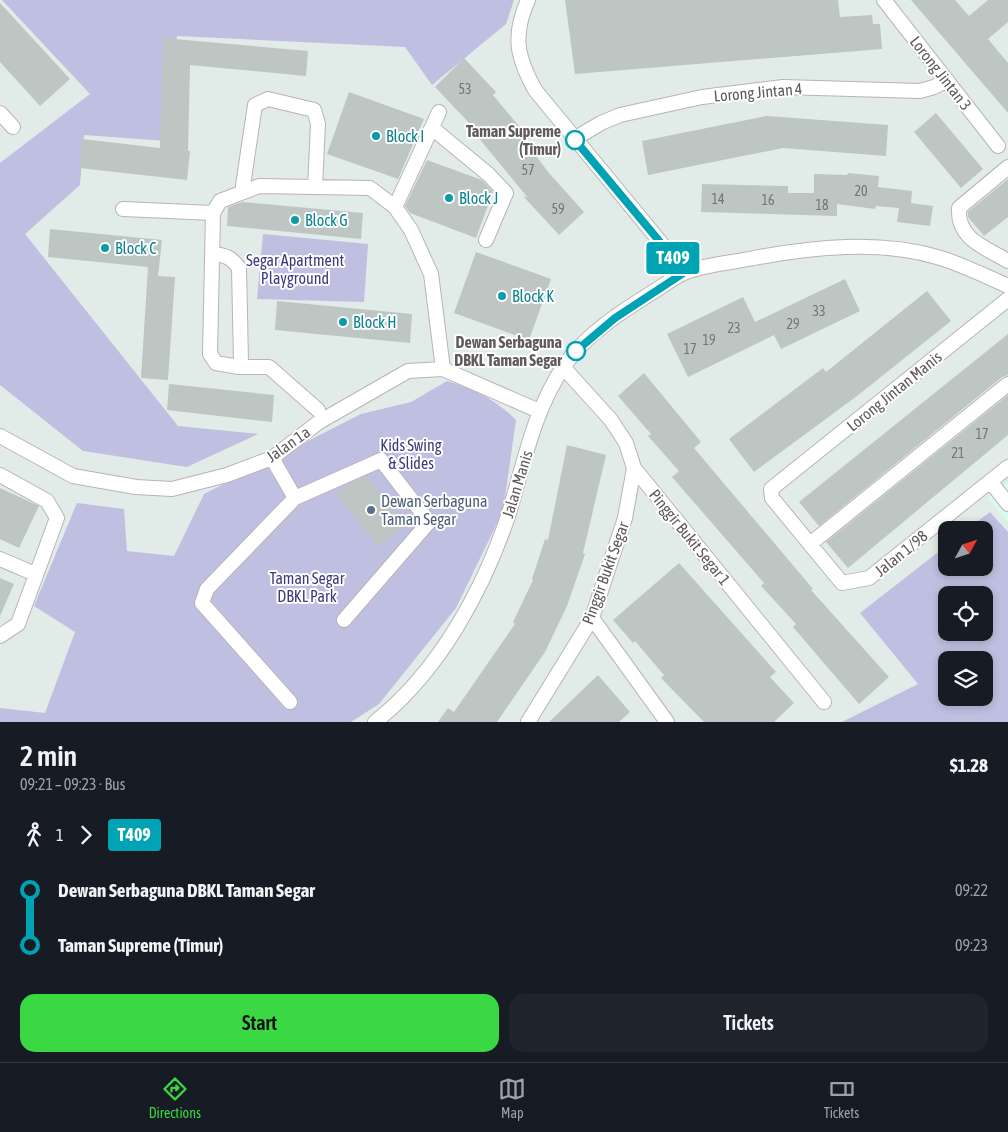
<!DOCTYPE html>
<meta charset="utf-8">
<style>
:root{--surface:#171b24;--page:#20242c;--text:#f1f3f6;--muted:#9ea1a6;--line:#363941;--accent:#3ad843}
body{margin:0;font-family:"Asap Condensed",sans-serif;background:var(--page);color:var(--text);height:100vh;display:flex;flex-direction:column;font-size:19px;white-space:nowrap}
*{box-sizing:border-box;margin:0}
p{font-size:16px;color:var(--muted)}
.icon{flex:none;width:28px;height:28px;fill:none;stroke:currentColor;stroke-width:2;stroke-linecap:round;stroke-linejoin:round}
.map{position:relative;height:722px;overflow:hidden}
.details{display:flex;flex-direction:column;background:var(--surface);flex:1}
.details>*{flex:none}
.badge{padding:0 10px;border-radius:4px;font-size:18px;line-height:32px}
.needle{width:32px;rotate:50deg}
.tools{position:absolute;left:938px;top:521px;display:grid;gap:10px}
.tools a{display:grid;place-items:center;width:55px;height:55px;border-radius:10px;background:var(--surface);box-shadow:0 2px 8px #0003;font-size:25px}
.map>.badge{position:absolute;translate:-50% -50%;box-shadow:0 0 0 2px #fff}
.legs{display:flex;align-items:center;gap:8px;height:55px;padding:0 20px;font-size:16px}
.legs p{margin-inline-start:auto}
.head{display:flex;align-items:center;justify-content:space-between;height:85px;padding:0 20px}
h1{font-size:28px;font-weight:600;line-height:38px}
.action{display:flex;gap:10px;margin-top:auto;padding:10px 20px}
.action a{flex:1;height:58px;border-radius:15px;background:var(--accent);color:#111;font-size:20px;font-weight:600;line-height:58px;text-align:center}
.action a+a{background:var(--page);color:var(--text)}
ul{padding:0 20px;list-style:none}
li{display:flex;align-items:center;gap:18px;height:55px;font-size:19px}
li i{display:grid;place-items:center;width:8px;height:100%;margin:0 6px;background:currentColor}
li i::after{content:'';width:12px;height:12px;margin:-6px;border:4px solid;border-radius:50%;background:var(--surface)}
li p{margin-inline-start:auto}
li:first-child i{background:linear-gradient(#0000 50%,currentColor 0)}
li:last-child i{background:linear-gradient(currentColor 50%,#0000 0)}
.menu{display:flex;justify-content:space-around;align-items:center;height:70px;border-top:1px solid var(--line);background:var(--surface);font-size:14px;color:var(--muted)}
.menu a{display:grid;justify-items:center;gap:2px}
.menu .selected{color:var(--accent)}
.map>svg:first-child{display:block}
.commercial{fill:#d7faf1}
.green{fill:#bfc0e1;fill-rule:evenodd}
.building{fill:#bdc6c3}
.lines{fill:none;stroke-linecap:round;stroke-linejoin:round}
.minor-casing{stroke:#bab3b6;stroke-width:16}
.minor{stroke:#fff;stroke-width:14}
.line-1-casing{stroke:#fff;stroke-width:11}
.line-1{stroke:#00a3b4;stroke-width:8}
.culture-dot{fill:#0f9aa8;stroke:#fff;stroke-width:2}
.stop-1-dot{fill:#fff;stroke:#00a3b4;stroke-width:2.5}
.service-dot{fill:#5c6f8a;stroke:#fff;stroke-width:2}
.labels{text-anchor:middle;dominant-baseline:central;stroke-width:4;stroke-linejoin:round;paint-order:stroke}
.number-label{font-size:14px;fill:#777476}
.street-label{font-size:16px;fill:#60595d;stroke:#fff}
.stop-label{font-size:16px;font-weight:bold;fill:#60595d;stroke:#fff;text-anchor:end}
.culture-label{font-size:16px;fill:#0d838f;stroke:#fff;text-anchor:start}
.park-label{font-size:16px;fill:#3d3b7d;stroke:#fff}
.service-label{font-size:16px;fill:#4e5e75;stroke:#fff;text-anchor:start}
</style>
<div class="map">
<svg width="1008" height="722" viewBox="0 0 1008 722">
<rect width="100%" height="100%" fill="#e1ebe8"/>
<!-- commercial -->
<path class="commercial" d="M 1008,482 L 1008,522 L 988,498 Z"/>
<!-- green -->
<path class="green" d="M 2,0 L 514,0 L 506,24 L 432,85 L 405,47 L 177,36 L 166,141 L 84,135 L 80,185 L 25,234 L 178,426 L 258,434 L 187,467 L 83,451 L 0,385 L 0,163 L 90,94 Z
M 263,234 L 368,244 L 364,302 L 257,299 Z
M 447,381 C 475,389 496,400 516,420 L 503,511 L 456,608 L 379,704 L 351,722 L 0,722 L 0,708 L 45,713 L 75,632 L 34,606 L 77,503 L 124,509 L 127,551 L 174,556 L 204,494 L 361,414 L 411,402 Z
M 990,512 L 1008,532 L 1008,722 L 842,722 L 918,684 L 860,613 L 946,546 L 946,568 L 984,568 L 984,530 L 966,530 ZM 946,595 L 984,595 L 984,632 L 946,632 ZM 946,660 L 984,660 L 984,698 L 946,698 Z"/>
<!-- building -->
<path class="building" d="M 565,0 L 838,0 L 840,17 L 872,15 L 873,24 L 880,24 L 882,49 L 575,74 Z
M 911,0 L 955,0 L 969,16 L 988,0 L 1008,0 L 1008,22 L 988,39 L 1008,63 L 1008,113 Z
M 0,3 L 70,79 L 40,106 L 0,62 Z
M 163,38 L 308,51 L 306,76 L 190,65 L 188,151 L 190,151 L 187,180 L 79,168 L 82,139 L 160,148 Z
M 464,58 L 496,92 L 493,95 L 523,131 L 519,134 L 549,173 L 584,212 L 559,235 L 523,196 L 528,198 L 468,125 L 470,124 L 435,87 Z
M 349,92 L 424,119 L 398,179 L 327,154 Z
M 936,113 L 983,169 L 961,188 L 914,132 Z
M 767,116 L 888,125 L 886,156 L 783,148 L 648,175 L 642,141 Z
M 427,160 L 482,180 L 493,192 L 476,238 L 410,213 L 405,206 Z
M 848,173 L 879,176 L 878,187 L 912,191 L 911,203 L 933,206 L 930,226 L 897,222 L 899,208 L 876,206 L 875,209 L 837,204 L 837,216 L 701,212 L 702,184 L 788,186 L 788,193 L 814,193 L 814,174 L 847,175 Z
M 1008,179 L 1008,217 L 984,236 L 968,217 L 968,212 Z
M 242,202 L 363,213 L 361,239 L 227,226 L 228,207 Z
M 50,229 L 162,240 L 158,276 L 175,277 L 168,380 L 141,378 L 148,267 L 48,257 Z
M 476,252 L 551,279 L 529,340 L 454,313 Z
M 845,279 L 860,311 L 781,349 L 774,335 L 688,377 L 667,334 L 743,297 L 755,322 Z
M 927,291 L 951,321 L 857,396 L 754,472 L 729,439 L 823,368 L 826,372 Z
M 277,301 L 412,314 L 410,343 L 275,330 Z
M 1008,334 L 1008,375 L 1002,377 L 819,526 L 799,502 Z
M 644,373 L 701,442 L 694,448 L 813,589 L 811,590 L 889,677 L 859,704 L 793,627 L 796,624 L 761,586 L 764,583 L 672,477 L 679,471 L 648,436 L 651,434 L 618,396 Z
M 169,384 L 274,395 L 272,422 L 167,410 Z
M 1008,395 L 1008,435 L 848,568 L 826,542 Z
M 567,445 L 606,455 L 583,553 L 585,554 L 567,606 L 545,652 L 497,722 L 438,722 L 448,708 L 454,712 L 515,624 L 513,622 L 533,580 L 532,579 L 545,539 L 548,540 Z
M 367,476 L 405,526 L 378,547 L 336,493 L 347,485 Z
M 0,488 L 39,506 L 19,548 L 0,539 Z
M 679,563 L 776,672 L 770,677 L 794,703 L 774,722 L 704,722 L 661,678 L 664,675 L 635,641 L 633,643 L 613,620 Z
M 0,578 L 14,584 L 0,616 Z
M 598,675 L 630,712 L 619,722 L 549,722 Z"/>
<g class="lines">
<!-- minor casing -->
<g class="minor-casing">
<path id="minor" d="M 528,0 C 512,36 517,57 535,90 L 685,272
M 884,0 L 998,146
M 0,113 L 13,127
M 432,128 L 488,174 L 506,193 L 486,240
M 574,139 L 601,123 L 620,115 L 702,97 L 783,87 L 920,91 L 934,87 L 947,80
M 1008,167 L 959,208 C 957,239 984,247 1008,261
M 242,192 L 255,105 L 268,99 L 314,110 L 318,124 L 315,187
M 395,207 L 439,112
M 123,209 L 213,213
M 213,254 C 225,255 231,257 239,268 L 241,362 L 239,367 L 216,363 L 210,354 L 213,213 L 220,201 L 259,186 L 370,188 L 395,207 L 411,230 L 431,274 L 443,369
M 1008,299 L 771,489 L 772,498 L 842,583 L 869,578 L 1008,467
M 239,367 L 269,367 L 318,410
M 563,367 L 611,420 L 626,443 L 634,468 L 824,702
M 0,436 L 73,476 L 136,487 L 172,489 L 227,475 L 272,458 L 319,422 L 408,371 L 443,369 L 539,411
M 272,458 L 295,498 L 381,460 L 429,522 L 344,620
M 0,475 L 47,501 L 57,518 L 18,624 L 0,636
M 990,481 L 1008,504
M 810,544 L 1008,384
M 0,559 L 35,574
M 592,618 L 667,722
M 290,702 L 202,603 L 207,589 L 295,498
M 375,722 C 439,672 484,589 509,513 C 524,463 534,410 564,366 C 586,334 621,312 653,292 C 663,286 673,278 684,273 C 701,265 735,262 754,258 C 813,247 879,240 937,257 C 962,264 985,276 1008,286
M 528,722 L 592,618 L 625,518 L 634,468"/>
</g>
<!-- minor -->
<use href="#minor" class="minor"/>
</g>
<g class="lines">
<!-- line-1 casing -->
<g class="line-1-casing">
<path id="line-1" d="M 575,140 L 685,272 L 615,318 L 576,351"/>
</g>
<!-- line-1 -->
<use href="#line-1" class="line-1"/>
</g>
<!-- markers -->
<g class="culture-dot">
<circle cx="376" cy="136" r="5"/>
<circle cx="449" cy="198" r="5"/>
<circle cx="295" cy="220" r="5"/>
<circle cx="105" cy="248" r="5"/>
<circle cx="502" cy="296" r="5"/>
<circle cx="343" cy="322" r="5"/>
</g>
<g class="stop-1-dot">
<circle cx="575" cy="140" r="9"/>
<circle cx="576" cy="351" r="9"/>
</g>
<circle class="service-dot" cx="371" cy="510" r="5"/>
<g class="labels">
<!-- number labels -->
<g class="number-label">
<text x="465" y="89">53</text>
<text x="528" y="170">57</text>
<text x="861" y="191">20</text>
<text x="718" y="199">14</text>
<text x="768" y="200">16</text>
<text x="822" y="205">18</text>
<text x="558" y="209">59</text>
<text x="819" y="311">33</text>
<text x="793" y="324">29</text>
<text x="734" y="328">23</text>
<text x="709" y="340">19</text>
<text x="690" y="349">17</text>
<text x="982" y="434">17</text>
<text x="958" y="453">21</text>
</g>
<!-- street labels -->
<g class="street-label">
<text transform="translate(941 73) rotate(52)">Lorong Jintan 3</text>
<text transform="translate(758 92) rotate(-5)">Lorong Jintan 4</text>
<text transform="translate(894 391) rotate(-39)">Lorong Jintan Manis</text>
<text transform="translate(288 444) rotate(-35)">Jalan 1a</text>
<text transform="translate(517 484) rotate(-73)">Jalan Manis</text>
<text transform="translate(690 537) rotate(51)">Pinggir Bukit Segar 1</text>
<text transform="translate(901 553) rotate(-39)">Jalan 1/98</text>
<text transform="translate(605 573) rotate(-70)">Pinggir Bukit Segar</text>
</g>
<!-- stop labels -->
<g class="stop-label">
<text x="561" y="131">Taman Supreme<tspan x="561" dy="18">(Timur)</tspan></text>
<text x="562" y="342">Dewan Serbaguna<tspan x="562" dy="18">DBKL Taman Segar</tspan></text>
</g>
<!-- culture labels -->
<g class="culture-label">
<text x="386" y="136">Block I</text>
<text x="459" y="198">Block J</text>
<text x="305" y="220">Block G</text>
<text x="115" y="248">Block C</text>
<text x="512" y="296">Block K</text>
<text x="353" y="322">Block H</text>
</g>
<!-- park labels -->
<g class="park-label">
<text x="295" y="260">Segar Apartment<tspan x="295" dy="18">Playground</tspan></text>
<text x="411" y="445">Kids Swing<tspan x="411" dy="18">&amp; Slides</tspan></text>
<text x="307" y="578">Taman Segar<tspan x="307" dy="18">DBKL Park</tspan></text>
</g>
<!-- service labels -->
<g class="service-label">
<text x="381" y="501">Dewan Serbaguna<tspan x="381" dy="18">Taman Segar</tspan></text>
</g>
</g>
</svg>
<div class="tools">
<a><svg class="needle" viewBox="-14 -14 28 28"><path d="M0-13l5 13h-10z" fill="#e53935"/><path d="M0 13l5-13h-10z" fill="#9ea1a6"/></svg></a>
<a><svg class="icon" aria-label="locate" viewBox="0 0 24 24"><circle cx="12" cy="12" r="6"/><path d="M12 2v4M12 18v4M2 12h4M18 12h4"/></svg></a>
<a><svg class="icon" aria-label="layers" viewBox="0 0 24 24"><path d="M12 4l9 5-9 5-9-5zM3 14l9 5 9-5"/></svg></a>
</div>
<b class="badge" style="left:673px;top:258px;background:#00a3b4;color:#fff">T409</b>
</div>
<section class="details">
<div class="head"><div><h1>2 min</h1><p>09:21 – 09:23 · Bus</p></div><b>$1.28</b></div>
<div class="legs"><svg class="icon" aria-label="walk" viewBox="0 0 24 24"><circle cx="13" cy="4" r="2"/><path d="M13 8l-2 6 4 7M11 14l-3 7M7 12l3-4h3l4 4"/></svg>1<svg class="icon" aria-label="forward" viewBox="0 0 24 24"><path d="M9 5l7 7-7 7"/></svg><b class="badge" style="background:#00a3b4;color:#fff">T409</b></div>
<ul>
<li><i style="color:#00a3b4"></i><b>Dewan Serbaguna DBKL Taman Segar</b><p>09:22</p></li>
<li><i style="color:#00a3b4"></i><b>Taman Supreme (Timur)</b><p>09:23</p></li>
</ul>
<div class="action"><a>Start</a><a>Tickets</a></div>
</section>
<nav class="menu">
<a class="selected"><svg class="icon" aria-label="directions" viewBox="0 0 24 24"><path d="M12 3l9 9-9 9-9-9zM9 14v-3h6M13 9l2 2-2 2"/></svg>Directions</a>
<a><svg class="icon" aria-label="map" viewBox="0 0 24 24"><path d="M3 6l6-2 6 2 6-2v14l-6 2-6-2-6 2zM9 4v14M15 6v14"/></svg>Map</a>
<a><svg class="icon" aria-label="tickets" viewBox="0 0 24 24"><path d="M3 7h18v10H3zM15 7v10"/></svg>Tickets</a>
</nav>
